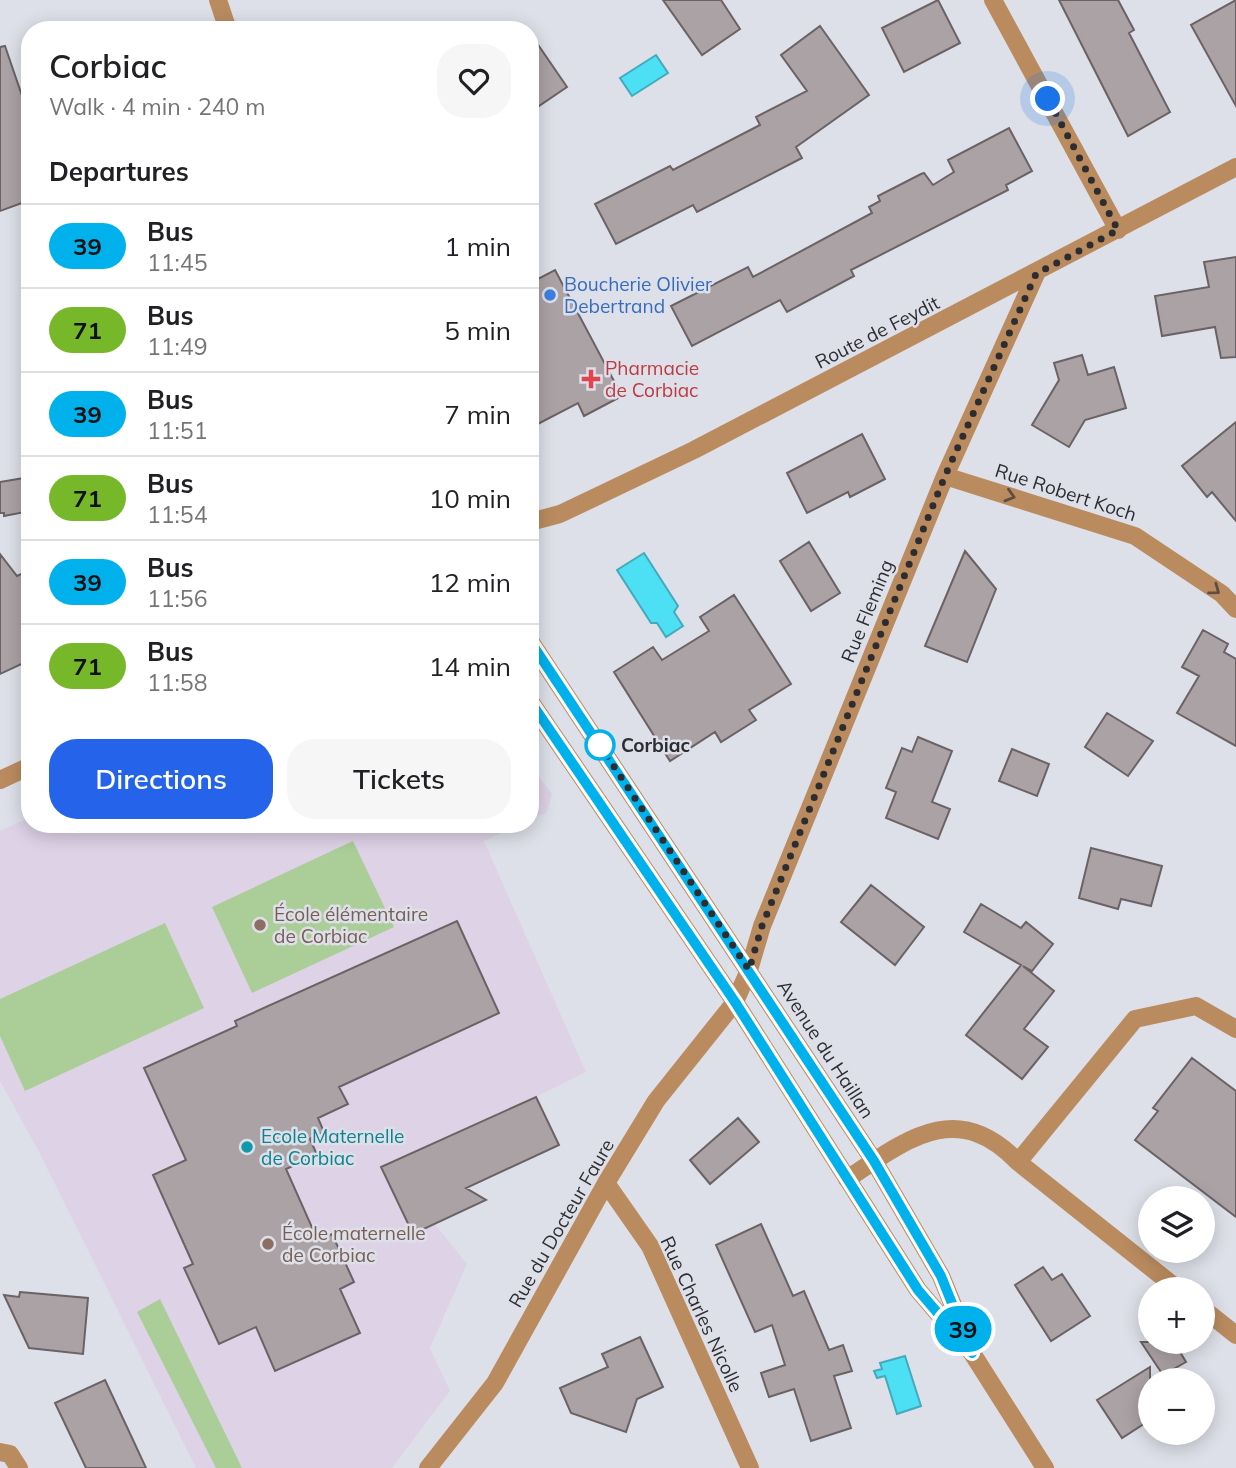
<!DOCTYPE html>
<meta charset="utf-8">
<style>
:root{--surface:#fff;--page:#f6f6f6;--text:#202124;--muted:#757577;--line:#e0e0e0;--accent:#2563eb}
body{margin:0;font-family:Mulish,sans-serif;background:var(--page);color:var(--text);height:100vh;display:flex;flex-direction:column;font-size:26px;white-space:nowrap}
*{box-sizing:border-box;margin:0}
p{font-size:23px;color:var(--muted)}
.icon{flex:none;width:38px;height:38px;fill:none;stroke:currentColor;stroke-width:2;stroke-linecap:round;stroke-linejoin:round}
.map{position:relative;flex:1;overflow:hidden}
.side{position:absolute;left:21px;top:21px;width:518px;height:812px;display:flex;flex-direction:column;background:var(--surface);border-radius:28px;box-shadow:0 4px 18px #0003}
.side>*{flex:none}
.badge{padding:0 14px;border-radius:23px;font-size:24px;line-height:46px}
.buttons{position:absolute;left:1138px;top:1186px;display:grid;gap:14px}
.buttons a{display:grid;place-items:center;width:77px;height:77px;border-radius:50%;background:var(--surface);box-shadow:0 4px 18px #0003;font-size:35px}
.you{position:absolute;width:35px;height:35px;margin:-18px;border:5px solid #fff;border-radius:50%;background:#1a73e8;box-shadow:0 0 0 10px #1a73e833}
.map>.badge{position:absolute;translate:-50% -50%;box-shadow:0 0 0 4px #fff}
h2{padding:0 28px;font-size:26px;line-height:63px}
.round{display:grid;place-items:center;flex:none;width:74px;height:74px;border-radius:28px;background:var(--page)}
.summary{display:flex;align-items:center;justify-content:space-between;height:119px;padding:0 28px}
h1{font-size:33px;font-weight:600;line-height:52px}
.primary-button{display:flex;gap:14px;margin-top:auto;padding:14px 28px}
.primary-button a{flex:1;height:80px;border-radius:28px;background:var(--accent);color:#fff;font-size:28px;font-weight:600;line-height:80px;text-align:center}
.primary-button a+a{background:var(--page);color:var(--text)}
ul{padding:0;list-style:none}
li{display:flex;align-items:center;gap:21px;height:84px;padding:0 28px;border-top:2px solid var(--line)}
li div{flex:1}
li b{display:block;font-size:26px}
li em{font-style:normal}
li .badge{min-width:77px;font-weight:700;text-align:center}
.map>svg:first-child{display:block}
.education{fill:#ded2e6}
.green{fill:#abcd98}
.water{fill:#4ddff4;stroke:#43aaba;stroke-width:2}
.building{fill:#aba2a5;stroke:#6a6265;stroke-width:2}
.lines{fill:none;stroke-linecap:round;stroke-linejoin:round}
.minor{stroke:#ba8b5f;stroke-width:18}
.oneway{stroke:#5e4e41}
.line-casing{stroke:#fff;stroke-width:16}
.line{stroke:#00b1eb;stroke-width:10}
.walk{stroke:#2d2d31;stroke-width:7;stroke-dasharray:0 12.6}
.shop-dot{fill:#3f7fe0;stroke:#dee0e9;stroke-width:2.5}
.health-dot{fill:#e0444e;stroke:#dee0e9;stroke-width:2.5}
.stop-dot{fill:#fff;stroke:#00b1eb;stroke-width:3.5}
.education-dot{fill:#8d6e63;stroke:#dee0e9;stroke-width:2.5}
.culture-dot{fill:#0f9aa8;stroke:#dee0e9;stroke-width:2.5}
.labels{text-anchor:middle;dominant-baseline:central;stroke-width:5;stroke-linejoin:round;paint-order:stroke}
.shop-label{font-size:19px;fill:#366cbe;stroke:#dee0e9;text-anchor:start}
.street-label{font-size:19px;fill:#2d2d31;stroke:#dee0e9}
.health-label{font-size:19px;fill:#be3a42;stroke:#dee0e9;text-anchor:start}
.stop-label{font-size:19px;font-weight:bold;fill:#2d2d31;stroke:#dee0e9;text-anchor:start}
.education-label{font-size:19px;fill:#785e54;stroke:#dee0e9;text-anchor:start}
.culture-label{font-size:19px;fill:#0d838f;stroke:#dee0e9;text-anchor:start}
</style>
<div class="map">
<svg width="1236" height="1468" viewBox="0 0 1236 1468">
<rect width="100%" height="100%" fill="#dee0e9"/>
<!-- education -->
<path class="education" d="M 530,764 L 552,794 L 547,812 L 530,820 Z
M 30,817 L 30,824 L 520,824 L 484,841 L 586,1072 L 536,1097 L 559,1145 L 459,1191 L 466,1209 L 435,1224 L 467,1264 L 430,1348 L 450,1391 L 392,1468 L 196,1468 L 39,1152 L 0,1081 L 0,831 Z"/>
<!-- green -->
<path class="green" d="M 353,841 L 394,927 L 252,993 L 212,907 Z
M 165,923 L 204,1008 L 25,1091 L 0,1036 L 0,999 Z
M 160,1299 L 242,1468 L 216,1468 L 137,1312 Z"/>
<!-- water -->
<path class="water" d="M 656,55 L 668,73 L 632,96 L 620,78 Z
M 644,553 L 678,606 L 674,612 L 683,626 L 666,637 L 657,623 L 651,623 L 617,570 Z
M 905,1356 L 921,1406 L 897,1414 L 885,1376 L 877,1378 L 874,1371 L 882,1369 L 880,1363 Z"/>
<!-- building -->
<path class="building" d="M 663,0 L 721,0 L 740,29 L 702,55 Z
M 938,0 L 960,43 L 904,72 L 882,28 Z
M 1059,0 L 1118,0 L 1134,30 L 1129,33 L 1170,112 L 1128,136 Z
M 1236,0 L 1236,106 L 1191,25 Z
M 820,26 L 869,95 L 796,147 L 802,158 L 697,212 L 693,205 L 616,244 L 595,204 L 670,166 L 673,170 L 760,125 L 756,117 L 807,91 L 781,55 Z
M 530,33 L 567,87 L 530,112 Z
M 5,46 L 30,119 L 30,200 L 0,211 L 0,47 Z
M 1009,128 L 1032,171 L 1006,185 L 1008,190 L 851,270 L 854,276 L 787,312 L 780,300 L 692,346 L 671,306 L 748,267 L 753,277 L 872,213 L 869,207 L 880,201 L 878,196 L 921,174 L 924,173 L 933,185 L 954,172 L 948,160 Z
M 1236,257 L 1236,357 L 1221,358 L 1215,327 L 1162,336 L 1155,296 L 1209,287 L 1204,262 Z
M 555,270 L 622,396 L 584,416 L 578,403 L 530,428 L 530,283 Z
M 1082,355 L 1088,375 L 1114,367 L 1126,408 L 1085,420 L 1069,447 L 1032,425 L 1059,380 L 1054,363 Z
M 1236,422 L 1236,521 L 1212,492 L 1207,497 L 1182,466 Z
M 862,434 L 885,479 L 850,497 L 848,492 L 807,513 L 787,473 Z
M 30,477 L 30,511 L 4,516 L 4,513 L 0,513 L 0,482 Z
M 809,542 L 840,593 L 811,611 L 780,561 Z
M 965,551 L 996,589 L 967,662 L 925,646 Z
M 0,554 L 17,576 L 30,570 L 30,660 L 0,674 Z
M 734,595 L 791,684 L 749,710 L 756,720 L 721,742 L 715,732 L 670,761 L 614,672 L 653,647 L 662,660 L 709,631 L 700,617 Z
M 1203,630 L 1228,644 L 1224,652 L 1236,659 L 1236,746 L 1177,713 L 1199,676 L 1182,667 Z
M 1107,713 L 1153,741 L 1128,776 L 1085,747 Z
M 918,737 L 952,751 L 932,802 L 950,809 L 938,839 L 886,818 L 896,792 L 886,788 L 902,748 L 912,752 Z
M 1012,749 L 1049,764 L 1037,796 L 999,781 Z
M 1091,848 L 1162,866 L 1151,906 L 1121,899 L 1118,909 L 1079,898 Z
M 871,885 L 924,927 L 895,965 L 841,922 Z
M 981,904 L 1021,928 L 1026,922 L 1053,944 L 1032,971 L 1023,966 L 1054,991 L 1024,1029 L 1048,1047 L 1022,1079 L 966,1035 L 1021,965 L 964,932 Z
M 457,921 L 499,1013 L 339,1087 L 348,1104 L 318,1118 L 324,1132 L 310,1139 L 317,1155 L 286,1169 L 318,1241 L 332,1234 L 354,1282 L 340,1289 L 360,1333 L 275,1371 L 256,1327 L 219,1344 L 184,1268 L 193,1264 L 153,1175 L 186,1160 L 144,1068 L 237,1026 L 235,1021 Z
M 1192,1058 L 1236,1091 L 1236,1217 L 1135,1140 L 1158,1111 L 1153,1108 Z
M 536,1097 L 559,1145 L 466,1188 L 486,1200 L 413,1234 L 381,1167 Z
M 738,1118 L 759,1142 L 710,1184 L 690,1160 Z
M 761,1224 L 793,1296 L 804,1291 L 829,1350 L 843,1345 L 852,1371 L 834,1376 L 851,1428 L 811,1441 L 794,1389 L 769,1397 L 761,1373 L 785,1365 L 772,1325 L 755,1332 L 716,1245 Z
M 1043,1267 L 1052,1280 L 1062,1274 L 1090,1316 L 1051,1341 L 1015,1285 Z
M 20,1292 L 88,1298 L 83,1354 L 29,1348 L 4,1295 L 19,1297 Z
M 640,1337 L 663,1387 L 637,1399 L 626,1432 L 571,1413 L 560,1388 L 608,1367 L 602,1354 Z
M 1141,1342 L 1174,1342 L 1186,1362 L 1163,1375 Z
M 1150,1367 L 1150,1420 L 1122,1438 L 1097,1400 Z
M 105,1380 L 133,1440 L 146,1468 L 86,1468 L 55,1403 Z"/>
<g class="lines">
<!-- minor -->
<path class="minor" d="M 218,0 L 228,30
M 993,0 L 1118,230
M 945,476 L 1135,536 L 1222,594 L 1236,609
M 530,522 L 560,514 L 694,450 L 1236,167
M 530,548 L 530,576
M 530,641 L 874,1161 L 941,1276 L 966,1337
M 530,701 L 735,1002 L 918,1290 L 972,1353 L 1045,1468
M 0,780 L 30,766
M 1018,1162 L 1135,1019 L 1196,1006 L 1236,1029
M 847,1179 C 906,1140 957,1098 1018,1162 L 1179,1290
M 606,1183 L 650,1246 L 750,1468
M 1202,1308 L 1236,1335
M 0,1452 L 10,1454 L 19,1468
M 428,1468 L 495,1383 L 606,1183 L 656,1101 L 735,1002 L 749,970 L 762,926 L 945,476 L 1036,274"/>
</g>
<!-- one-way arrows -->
<defs><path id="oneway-chevron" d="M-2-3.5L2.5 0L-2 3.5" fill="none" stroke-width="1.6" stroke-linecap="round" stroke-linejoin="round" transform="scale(1.75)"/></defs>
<g class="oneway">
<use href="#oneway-chevron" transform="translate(1010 496) rotate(17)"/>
<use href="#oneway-chevron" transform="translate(1215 590) rotate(36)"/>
</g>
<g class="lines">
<!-- line casing -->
<g class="line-casing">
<path id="line" d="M 530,641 L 874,1161 L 941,1276 L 972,1353 L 918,1290 L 735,1002 L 530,701"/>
</g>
<!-- line -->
<use href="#line" class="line"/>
<!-- walk -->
<path class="walk" d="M 600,745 L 593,735 L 749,970 L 762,926 L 945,476 L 1036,274 L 1118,230 L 1048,99"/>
</g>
<!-- markers -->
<circle class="shop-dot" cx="550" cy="295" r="7"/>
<path class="health-dot" d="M587.5 368.5h7v7h7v7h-7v7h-7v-7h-7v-7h7z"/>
<circle class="stop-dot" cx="600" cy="745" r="14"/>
<g class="education-dot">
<circle cx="260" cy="925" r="7"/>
<circle cx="268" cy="1244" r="7"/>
</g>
<circle class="culture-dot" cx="247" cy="1147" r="7"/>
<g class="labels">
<!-- shop labels -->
<g class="shop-label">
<text x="564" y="284">Boucherie Olivier<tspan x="564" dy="22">Debertrand</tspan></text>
</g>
<!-- street labels -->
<g class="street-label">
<text transform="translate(877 332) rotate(-27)">Route de Feydit</text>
<text transform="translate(1066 492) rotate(18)">Rue Robert Koch</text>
<text transform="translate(867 611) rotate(-68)">Rue Fleming</text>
<text transform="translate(826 1049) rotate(57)">Avenue du Haillan</text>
<text transform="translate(561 1223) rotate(-60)">Rue du Docteur Faure</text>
<text transform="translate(702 1314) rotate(65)">Rue Charles Nicolle</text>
</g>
<!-- health labels -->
<g class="health-label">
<text x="605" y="368">Pharmacie<tspan x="605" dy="22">de Corbiac</tspan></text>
</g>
<!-- stop labels -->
<g class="stop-label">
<text x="621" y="745">Corbiac</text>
</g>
<!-- education labels -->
<g class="education-label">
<text x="274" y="914">École élémentaire<tspan x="274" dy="22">de Corbiac</tspan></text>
<text x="282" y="1233">École maternelle<tspan x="282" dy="22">de Corbiac</tspan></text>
</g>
<!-- culture labels -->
<g class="culture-label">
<text x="261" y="1136">Ecole Maternelle<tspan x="261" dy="22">de Corbiac</tspan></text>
</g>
</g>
</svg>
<div class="buttons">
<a><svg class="icon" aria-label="layers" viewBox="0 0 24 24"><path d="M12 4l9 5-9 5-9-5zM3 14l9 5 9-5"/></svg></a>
<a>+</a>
<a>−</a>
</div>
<div class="you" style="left:1048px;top:99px"></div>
<b class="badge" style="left:963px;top:1329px;background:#00b1eb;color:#111">39</b>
<section class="side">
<div class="summary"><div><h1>Corbiac</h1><p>Walk · 4 min · 240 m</p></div><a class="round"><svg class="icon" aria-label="heart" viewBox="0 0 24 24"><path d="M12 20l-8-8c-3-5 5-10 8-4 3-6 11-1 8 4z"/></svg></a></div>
<h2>Departures</h2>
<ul>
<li><span class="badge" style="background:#00b1eb;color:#111">39</span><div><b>Bus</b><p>11:45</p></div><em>1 min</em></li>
<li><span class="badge" style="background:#76b82a;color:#111">71</span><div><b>Bus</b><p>11:49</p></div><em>5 min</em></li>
<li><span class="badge" style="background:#00b1eb;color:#111">39</span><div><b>Bus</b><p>11:51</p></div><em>7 min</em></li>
<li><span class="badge" style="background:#76b82a;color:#111">71</span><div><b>Bus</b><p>11:54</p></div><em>10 min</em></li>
<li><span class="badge" style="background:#00b1eb;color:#111">39</span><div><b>Bus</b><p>11:56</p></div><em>12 min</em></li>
<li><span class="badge" style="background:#76b82a;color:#111">71</span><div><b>Bus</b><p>11:58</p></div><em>14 min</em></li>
</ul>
<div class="primary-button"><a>Directions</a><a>Tickets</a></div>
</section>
</div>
